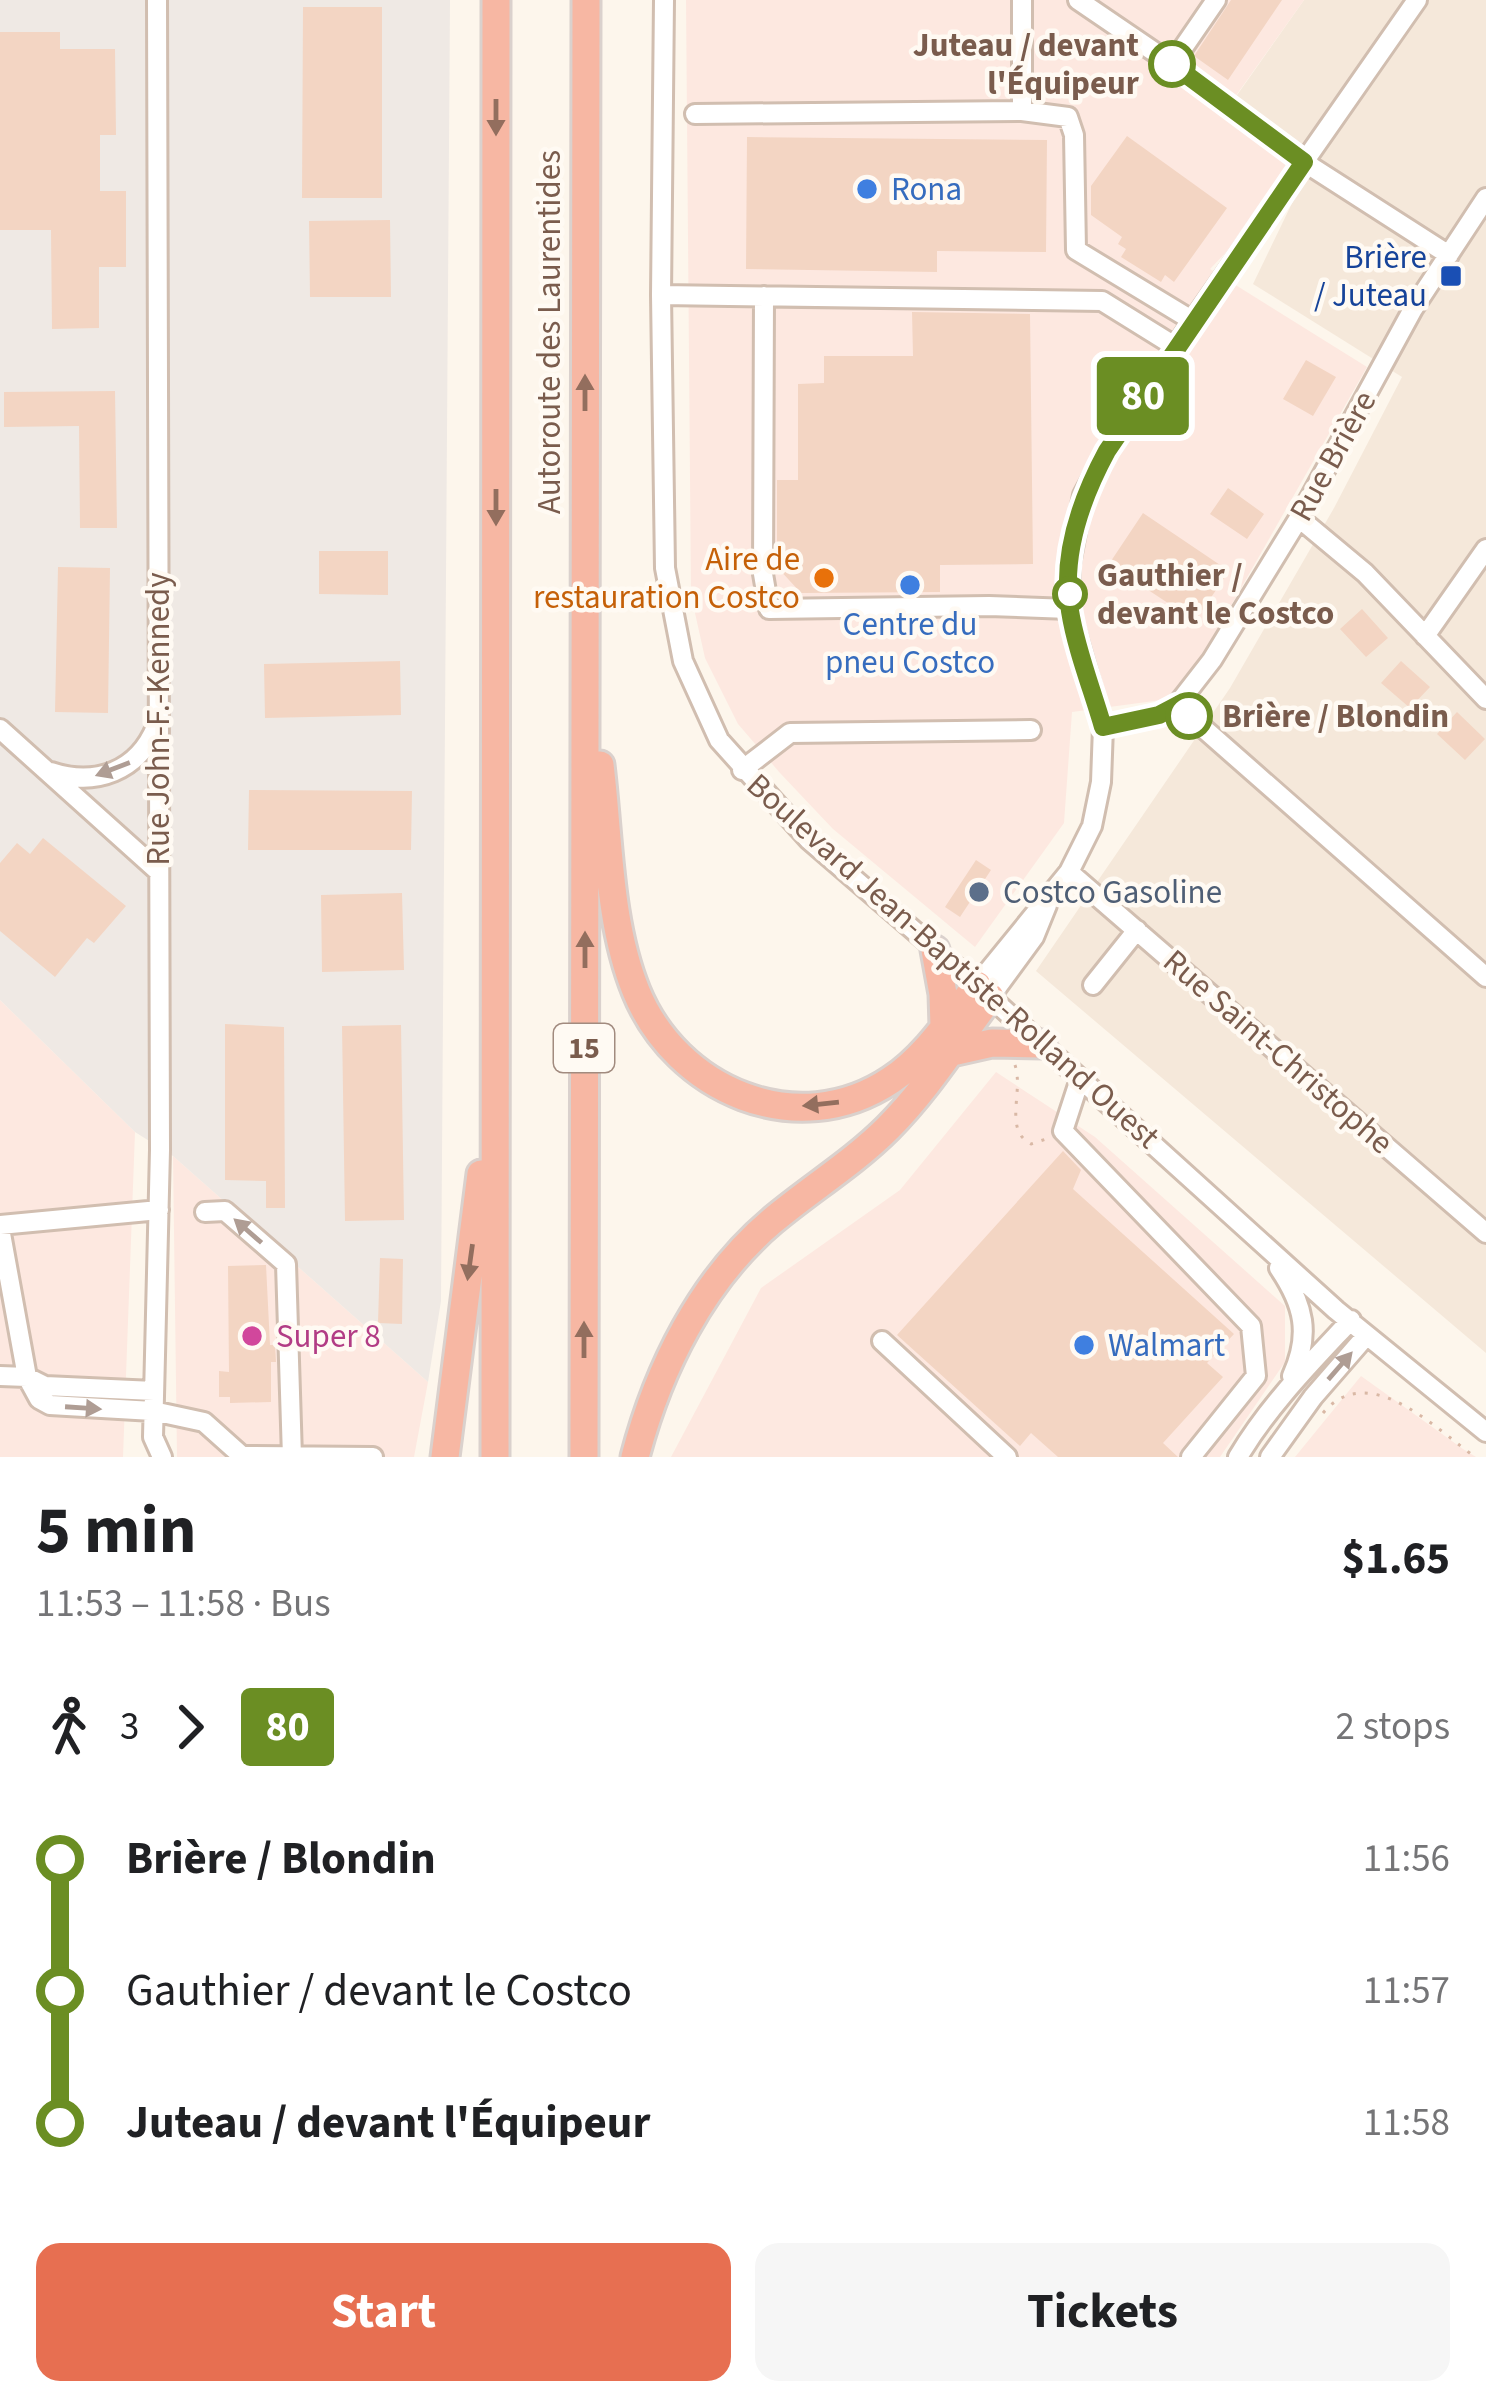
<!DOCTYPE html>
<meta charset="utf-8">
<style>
:root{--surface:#fff;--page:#f6f6f6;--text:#202124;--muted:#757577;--accent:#e76f51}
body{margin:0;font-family:"Source Sans 3",sans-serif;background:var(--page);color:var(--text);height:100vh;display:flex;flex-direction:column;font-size:45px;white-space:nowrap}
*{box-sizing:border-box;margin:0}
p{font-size:39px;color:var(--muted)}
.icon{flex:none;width:66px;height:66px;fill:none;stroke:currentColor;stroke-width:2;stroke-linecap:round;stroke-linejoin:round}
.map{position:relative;height:1457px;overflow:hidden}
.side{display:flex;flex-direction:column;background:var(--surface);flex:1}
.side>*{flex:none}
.badge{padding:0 24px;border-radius:9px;font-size:42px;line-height:78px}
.map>.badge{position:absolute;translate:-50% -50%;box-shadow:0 0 0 6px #fff}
.legs{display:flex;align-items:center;gap:18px;height:132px;padding:0 36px;font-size:39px}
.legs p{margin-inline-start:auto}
.headline{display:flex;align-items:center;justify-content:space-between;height:204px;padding:0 36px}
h1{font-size:66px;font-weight:700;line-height:90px}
.cta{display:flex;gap:24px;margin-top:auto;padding:24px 36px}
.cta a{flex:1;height:138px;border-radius:24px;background:var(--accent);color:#fff;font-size:48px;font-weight:700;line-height:138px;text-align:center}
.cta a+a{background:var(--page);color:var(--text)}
ul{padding:0 36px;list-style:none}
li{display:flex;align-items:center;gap:42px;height:132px;font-size:45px}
li i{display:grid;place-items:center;width:18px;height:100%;margin:0 15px;background:currentColor}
li i::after{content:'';width:30px;height:30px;margin:-15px;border:9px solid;border-radius:50%;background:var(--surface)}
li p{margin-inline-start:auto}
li:first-child i{background:linear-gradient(#0000 50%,currentColor 0)}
li:last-child i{background:linear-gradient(currentColor 50%,#0000 0)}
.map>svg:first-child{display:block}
.residential{fill:#f5e8da}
.commercial{fill:#fde8e0}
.industrial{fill:#efe9e4}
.building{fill:#f3d5c3}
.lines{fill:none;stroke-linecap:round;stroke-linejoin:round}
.minor-casing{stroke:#d1beb0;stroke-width:24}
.highway-casing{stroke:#dad1cd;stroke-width:33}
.path{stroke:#d9b8a5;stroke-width:3;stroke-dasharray:3 9;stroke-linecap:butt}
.minor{stroke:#fff;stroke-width:18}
.highway{stroke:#f7b7a3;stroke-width:27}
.oneway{fill:#936e5e}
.oneway2{fill:#af9d94}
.line-1-casing{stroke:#fff;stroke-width:27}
.line-1{stroke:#6b8e23;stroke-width:18}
.stop-1-dot{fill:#fff;stroke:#6b8e23;stroke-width:6}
.shop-dot{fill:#3f7fe0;stroke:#fffaf3;stroke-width:4.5}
.transit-dot{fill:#1a4fb4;stroke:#fffaf3;stroke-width:4.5}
.food-dot{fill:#e8710a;stroke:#fffaf3;stroke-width:4.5}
.service-dot{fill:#5c6f8a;stroke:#fffaf3;stroke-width:4.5}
.hotel-dot{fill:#d1479c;stroke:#fffaf3;stroke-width:4.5}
.labels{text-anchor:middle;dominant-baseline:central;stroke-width:9;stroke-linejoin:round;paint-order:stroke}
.shield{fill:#fffaf3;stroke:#a28b7f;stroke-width:3}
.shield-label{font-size:30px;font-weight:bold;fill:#7a5c4d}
.stop-label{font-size:33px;font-weight:bold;fill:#7a5c4d;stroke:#fffaf3;text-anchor:start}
.shop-label{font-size:33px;fill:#366cbe;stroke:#fffaf3;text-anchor:start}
.transit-label{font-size:33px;fill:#164399;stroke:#fffaf3;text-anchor:end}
.street-label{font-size:33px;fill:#7a5c4d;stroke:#fffaf3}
.food-label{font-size:33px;fill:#c56008;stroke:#fffaf3;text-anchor:end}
.service-label{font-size:33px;fill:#4e5e75;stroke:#fffaf3;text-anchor:start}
.hotel-label{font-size:33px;fill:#b23c85;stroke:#fffaf3;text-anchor:start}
</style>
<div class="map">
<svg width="1486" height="1457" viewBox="0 0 1486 1457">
<rect width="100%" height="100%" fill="#fdf6ec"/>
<!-- residential -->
<path class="residential" d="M 1304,0 L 1486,0 L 1486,1353 L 1036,971 L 1230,688 L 1334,508 L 1402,377 L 1253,284 L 1312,162 L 1230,105 Z"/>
<!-- commercial -->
<path class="commercial" d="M 686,0 L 1304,0 L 1230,104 L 1312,162 L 1210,269 L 1367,367 L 1200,660 L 1169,699 L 1072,712 L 1064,823 L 975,947 L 833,829 L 780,773 L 738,724 L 705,658 L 691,595 Z
M 0,1000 L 135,1132 L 123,1457 L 0,1457 Z
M 996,1072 L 1095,1137 L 1285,1306 L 1285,1362 L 1220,1457 L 671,1457 L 761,1288 L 900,1190 Z
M 173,1156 L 428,1382 L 414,1457 L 177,1457 Z
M 1361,1376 L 1463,1449 L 1476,1457 L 1295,1457 Z"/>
<!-- industrial -->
<path class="industrial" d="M 0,0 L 450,0 L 441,1301 L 428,1382 L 173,1156 L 135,1132 L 0,1000 Z"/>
<!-- building -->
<path class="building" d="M 1231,0 L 1282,0 L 1228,80 L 1194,56 Z
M 303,7 L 382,7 L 382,198 L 302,198 Z
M 0,32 L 60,32 L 60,49 L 115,49 L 116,135 L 100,135 L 100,191 L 126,191 L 126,267 L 99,267 L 99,328 L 52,329 L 51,230 L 0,230 Z
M 1127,136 L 1227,208 L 1174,282 L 1165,275 L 1161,282 L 1121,257 L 1126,249 L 1118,244 L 1122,237 L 1091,215 L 1091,186 Z
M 747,137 L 1047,140 L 1046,252 L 937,251 L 937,272 L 746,269 Z
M 390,220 L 391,297 L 310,297 L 309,221 Z
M 912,312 L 1030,314 L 1033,564 L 940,565 L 940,592 L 801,593 L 777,567 L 777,480 L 798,480 L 798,384 L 824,383 L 824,356 L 913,356 Z
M 1306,360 L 1336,377 L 1313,416 L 1283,399 Z
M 115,391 L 117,528 L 80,528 L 79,426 L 4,427 L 4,392 Z
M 1228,488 L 1264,514 L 1247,539 L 1210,514 Z
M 1143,513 L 1229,571 L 1195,621 L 1109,564 Z
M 319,551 L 388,551 L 388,595 L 319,594 Z
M 58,567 L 110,568 L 108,713 L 55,712 Z
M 1362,609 L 1388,638 L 1366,657 L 1340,629 Z
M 400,661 L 401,715 L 265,718 L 264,664 Z
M 1401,661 L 1430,687 L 1410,708 L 1381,683 Z
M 1457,712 L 1485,739 L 1465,760 L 1437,734 Z
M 249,790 L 412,791 L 411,850 L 248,850 Z
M 43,838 L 126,906 L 94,943 L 87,938 L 55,977 L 0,931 L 0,863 L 17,843 L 30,854 Z
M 976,860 L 991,870 L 960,917 L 945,907 Z
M 402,893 L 404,970 L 322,972 L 321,895 Z
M 225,1024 L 284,1027 L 285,1208 L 266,1208 L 266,1181 L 225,1180 Z
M 401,1025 L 404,1220 L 345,1221 L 342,1026 Z
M 1063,1151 L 1081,1170 L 1073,1189 L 1234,1334 L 1207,1363 L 1223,1377 L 1163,1443 L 1178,1457 L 1058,1457 L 1031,1433 L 1020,1446 L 897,1335 Z
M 380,1258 L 403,1259 L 402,1324 L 378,1323 Z
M 266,1265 L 270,1345 L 275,1345 L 276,1362 L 271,1362 L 271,1402 L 230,1403 L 230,1397 L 219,1397 L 219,1371 L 229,1372 L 228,1266 Z"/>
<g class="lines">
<!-- minor casing -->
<g class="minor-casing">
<path id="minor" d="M 157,0 L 160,1150 L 153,1437 L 162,1457
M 664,0 L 661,295 L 665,568 L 683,661 L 719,740 L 809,840 L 969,978 L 1336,1310 L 1486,1432
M 1078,0 L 1172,64 L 1304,162 L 1449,255
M 1172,64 L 1216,0
M 1022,111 L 1022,0
M 695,114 L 1022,111 L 1068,117 L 1074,135 L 1076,250 L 1193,321
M 661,295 L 1102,301 L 1176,347
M 764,296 L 763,574 L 769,609 L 989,606 L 1069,609
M 1299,518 L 1365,573 L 1486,699
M 1425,636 L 1486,549
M 1177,705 L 1486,977
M 1103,727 L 1159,715 L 1177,705 L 1212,660 L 1299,518 L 1413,309 L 1486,198
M 0,729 L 158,871
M 742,770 L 790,733 L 1031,730
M 51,772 C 96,787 138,771 156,727
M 1069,872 L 1486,1233
M 977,985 L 1069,872 L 1092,826 L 1101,782 L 1103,727 L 1069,609 L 1070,564 L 1083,495 L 1107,451 L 1193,321 L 1417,0
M 1093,985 L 1137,930
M 990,997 L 1034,937 L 1047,905
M 1080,1079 L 1063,1131 L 1251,1326 L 1256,1376 L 1191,1457
M 205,1212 L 225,1211 L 286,1264 L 292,1457
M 0,1225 L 159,1210
M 0,1228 L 27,1377 L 39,1399 L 50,1405 L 153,1411 L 204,1422 L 242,1456 L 373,1457
M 1279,1268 C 1304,1305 1311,1334 1292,1376
M 882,1341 L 1007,1457
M 0,1376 L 27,1377 L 45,1386 L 154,1391
M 1238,1457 C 1269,1405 1310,1364 1351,1320
M 1270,1457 L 1313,1397 L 1366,1336"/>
</g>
<!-- highway casing -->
<g class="highway-casing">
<path id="highway" d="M 600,765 C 609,838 608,922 636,991 C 676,1090 797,1143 891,1080 C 926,1057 951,1018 977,985
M 935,950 L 943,994 L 944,1026
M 952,1052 L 992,1043 L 1042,1044
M 445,1457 L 481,1174
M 495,1457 L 496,0
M 584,1457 L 586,0
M 635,1457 C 658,1369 702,1280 772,1221 C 810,1189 853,1163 888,1128 C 927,1089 956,1042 990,997"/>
</g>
<!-- path -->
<path class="path" d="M 1015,1065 C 1024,1092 1003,1130 1031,1144 L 1052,1137
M 1323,1413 C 1368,1359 1435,1428 1475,1457"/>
<!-- minor -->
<use href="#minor" class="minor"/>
<!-- highway -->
<use href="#highway" class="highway"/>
</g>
<!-- one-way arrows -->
<defs><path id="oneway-solid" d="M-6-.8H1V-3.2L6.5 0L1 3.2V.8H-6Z" transform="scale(3)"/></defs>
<g class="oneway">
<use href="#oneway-solid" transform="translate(496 117) rotate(90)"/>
<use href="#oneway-solid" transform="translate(585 393) rotate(-90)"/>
<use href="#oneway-solid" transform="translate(496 507) rotate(90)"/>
<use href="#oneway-solid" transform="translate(585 950) rotate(-90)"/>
<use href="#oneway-solid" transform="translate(821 1104) rotate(174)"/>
<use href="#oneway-solid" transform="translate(470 1262) rotate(98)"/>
<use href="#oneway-solid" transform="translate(584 1340) rotate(-90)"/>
</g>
<g class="oneway2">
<use href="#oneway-solid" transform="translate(113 769) rotate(159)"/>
<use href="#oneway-solid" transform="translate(248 1231) rotate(-139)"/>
<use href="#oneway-solid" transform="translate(1340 1366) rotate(-49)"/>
<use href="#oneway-solid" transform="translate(83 1408) rotate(4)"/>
</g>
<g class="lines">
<!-- line-1 casing -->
<g class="line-1-casing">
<path id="line-1" d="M 1172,64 L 1304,162 L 1107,451 C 1081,499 1061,555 1070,611 C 1076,649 1092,689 1103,727 L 1159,715 L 1178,705 L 1189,716"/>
</g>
<!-- line-1 -->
<use href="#line-1" class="line-1"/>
</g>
<!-- markers -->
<g class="stop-1-dot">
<circle cx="1172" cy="64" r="21"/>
<circle cx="1070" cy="594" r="15"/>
<circle cx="1189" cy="716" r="21"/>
</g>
<g class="shop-dot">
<circle cx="867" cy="189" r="12"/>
<circle cx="910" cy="585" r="12"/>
<circle cx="1084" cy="1345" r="12"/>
</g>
<rect class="transit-dot" x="1439" y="264" width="24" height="24" rx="6"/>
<circle class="food-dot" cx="824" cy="578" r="12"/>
<circle class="service-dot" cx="979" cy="892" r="12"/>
<circle class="hotel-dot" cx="252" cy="1336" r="12"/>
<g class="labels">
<!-- shield labels -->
<rect class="shield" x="554" y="1024" width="60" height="48" rx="9"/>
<g class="shield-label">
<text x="584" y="1048">15</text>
</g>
<!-- stop labels -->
<g class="stop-label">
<text x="1139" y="45" text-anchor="end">Juteau / devant<tspan x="1139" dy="38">l'Équipeur</tspan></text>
<text x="1097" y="575">Gauthier /<tspan x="1097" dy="38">devant le Costco</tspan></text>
<text x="1222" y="716">Brière / Blondin</text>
</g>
<!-- shop labels -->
<g class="shop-label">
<text x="891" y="189">Rona</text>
<text x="910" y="624" text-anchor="middle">Centre du<tspan x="910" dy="38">pneu Costco</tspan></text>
<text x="1108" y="1345">Walmart</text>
</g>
<!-- transit labels -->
<g class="transit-label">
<text x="1427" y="257">Brière<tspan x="1427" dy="38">/ Juteau</tspan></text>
</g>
<!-- street labels -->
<g class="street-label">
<text transform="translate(549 332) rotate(-90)">Autoroute des Laurentides</text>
<text transform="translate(1333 456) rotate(-61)">Rue Brière</text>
<text transform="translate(158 719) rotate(-90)">Rue John-F.-Kennedy</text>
<text transform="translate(953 961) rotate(42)">Boulevard Jean-Baptiste-Rolland Ouest</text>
<text transform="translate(1278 1052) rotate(41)">Rue Saint-Christophe</text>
</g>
<!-- food labels -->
<g class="food-label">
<text x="800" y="559">Aire de<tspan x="800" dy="38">restauration Costco</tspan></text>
</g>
<!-- service labels -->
<g class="service-label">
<text x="1003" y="892">Costco Gasoline</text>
</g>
<!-- hotel labels -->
<g class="hotel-label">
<text x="276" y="1336">Super 8</text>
</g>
</g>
</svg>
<b class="badge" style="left:1143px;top:396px;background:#6b8e23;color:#fff">80</b>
</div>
<section class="side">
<div class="headline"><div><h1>5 min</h1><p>11:53 – 11:58 · Bus</p></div><b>$1.65</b></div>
<div class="legs"><svg class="icon" aria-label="walk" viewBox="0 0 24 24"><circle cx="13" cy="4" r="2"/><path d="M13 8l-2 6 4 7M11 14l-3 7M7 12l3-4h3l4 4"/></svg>3<svg class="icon" aria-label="forward" viewBox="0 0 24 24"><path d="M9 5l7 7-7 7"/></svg><b class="badge" style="background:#6b8e23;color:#fff">80</b><p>2 stops</p></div>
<ul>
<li><i style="color:#6b8e23"></i><b>Brière / Blondin</b><p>11:56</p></li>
<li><i style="color:#6b8e23"></i><span>Gauthier / devant le Costco</span><p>11:57</p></li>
<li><i style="color:#6b8e23"></i><b>Juteau / devant l'Équipeur</b><p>11:58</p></li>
</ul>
<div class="cta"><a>Start</a><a>Tickets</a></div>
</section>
